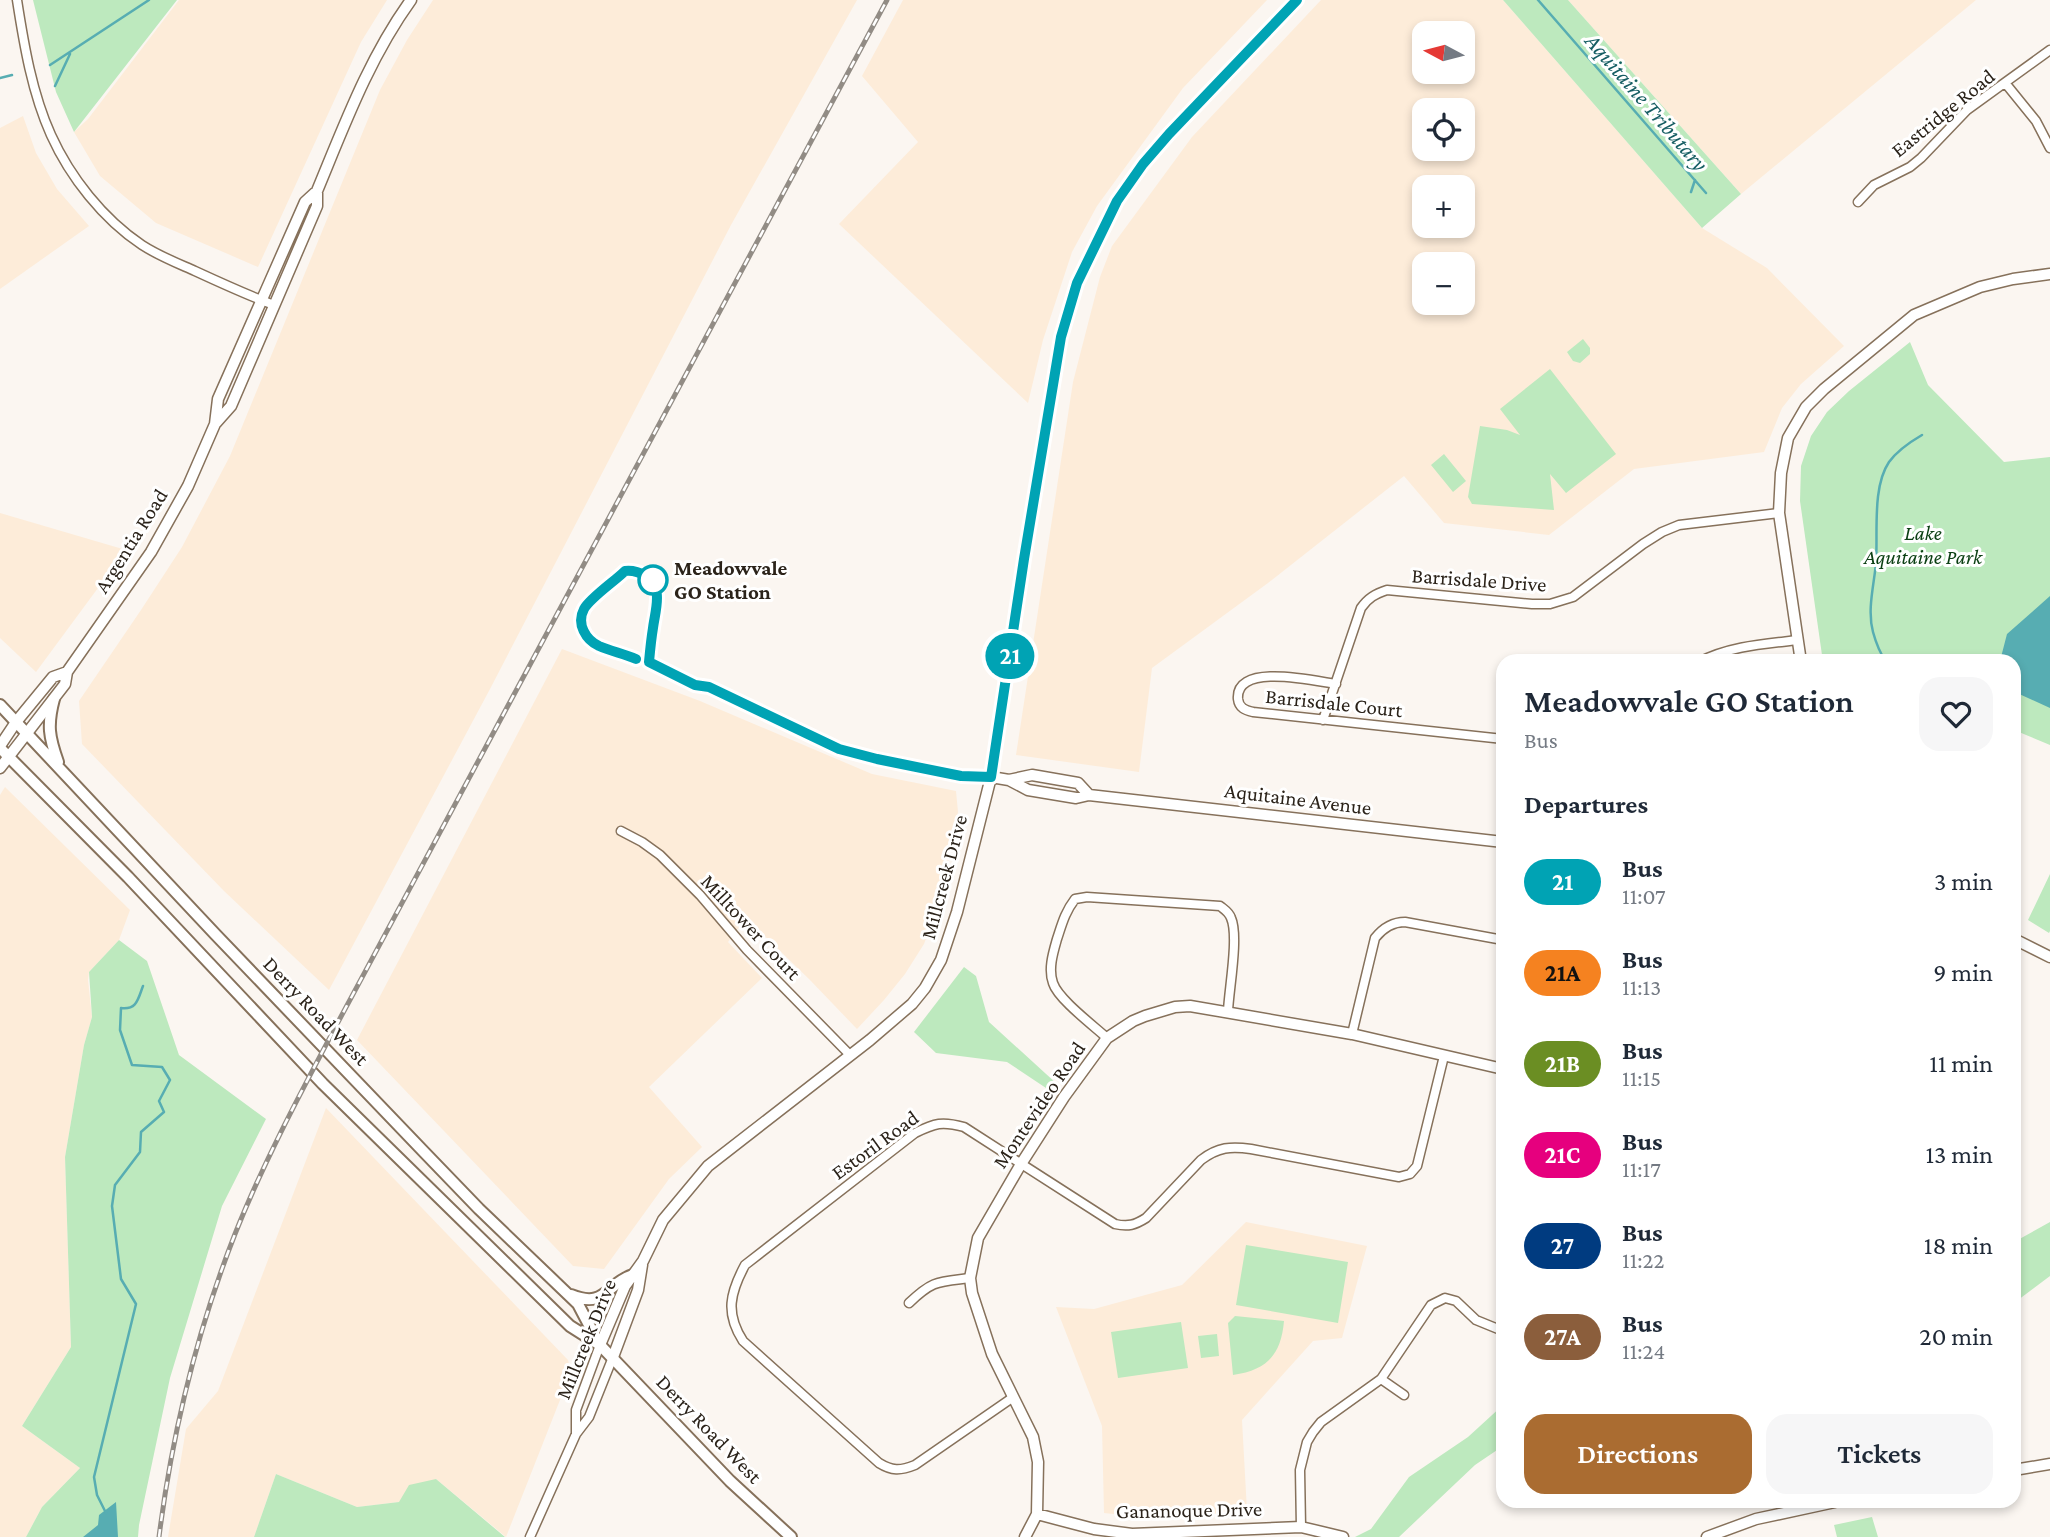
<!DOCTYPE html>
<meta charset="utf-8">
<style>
:root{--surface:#fff;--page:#f6f6f7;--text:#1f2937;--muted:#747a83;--accent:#aa6c31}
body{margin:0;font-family:"Crimson Pro",serif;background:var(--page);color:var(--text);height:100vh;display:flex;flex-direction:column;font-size:26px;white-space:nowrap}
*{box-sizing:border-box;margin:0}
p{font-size:23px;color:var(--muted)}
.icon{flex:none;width:38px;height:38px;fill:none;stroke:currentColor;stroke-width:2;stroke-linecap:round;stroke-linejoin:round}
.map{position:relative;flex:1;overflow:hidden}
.side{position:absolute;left:1496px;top:654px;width:525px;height:854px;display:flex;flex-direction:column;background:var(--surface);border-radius:21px;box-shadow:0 4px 10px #0003}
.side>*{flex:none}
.badge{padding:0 14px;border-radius:23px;font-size:24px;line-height:46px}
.needle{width:46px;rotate:277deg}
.fabs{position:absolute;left:1412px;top:21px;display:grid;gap:14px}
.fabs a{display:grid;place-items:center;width:63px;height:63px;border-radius:14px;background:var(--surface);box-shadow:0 4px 10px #0003;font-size:35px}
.map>.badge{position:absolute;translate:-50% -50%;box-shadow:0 0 0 4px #fff}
h2{padding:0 28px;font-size:26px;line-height:63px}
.round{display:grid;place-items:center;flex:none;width:74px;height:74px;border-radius:21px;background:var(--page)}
.head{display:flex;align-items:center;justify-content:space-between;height:119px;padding:0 28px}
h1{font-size:33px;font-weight:600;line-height:52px}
.cta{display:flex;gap:14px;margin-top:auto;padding:14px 28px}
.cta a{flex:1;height:80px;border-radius:21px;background:var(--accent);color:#fff;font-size:28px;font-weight:600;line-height:80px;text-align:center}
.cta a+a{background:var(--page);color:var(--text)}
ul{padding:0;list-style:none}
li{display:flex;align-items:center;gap:21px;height:91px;padding:0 28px}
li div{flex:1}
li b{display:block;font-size:26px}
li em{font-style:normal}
li .badge{min-width:77px;font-weight:700;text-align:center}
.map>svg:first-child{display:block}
.built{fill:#fdecd9;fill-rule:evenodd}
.green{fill:#bde9be}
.water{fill:#57adb2}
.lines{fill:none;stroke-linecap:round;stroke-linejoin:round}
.stream{stroke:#57adb2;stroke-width:2.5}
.minor-casing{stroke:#86715b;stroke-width:11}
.tertiary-casing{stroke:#86715b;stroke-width:13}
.secondary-casing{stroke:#86715b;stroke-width:14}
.minor{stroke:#fff;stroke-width:8}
.tertiary{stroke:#fff;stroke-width:10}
.secondary{stroke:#fff;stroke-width:10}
.rail-casing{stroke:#928c85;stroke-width:5}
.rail{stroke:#fff;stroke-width:2.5;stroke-dasharray:8;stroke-linecap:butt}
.line-casing{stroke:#fff;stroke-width:16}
.line{stroke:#00a3b4;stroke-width:10}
.stop-dot{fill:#fff;stroke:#00a3b4;stroke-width:3.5}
.labels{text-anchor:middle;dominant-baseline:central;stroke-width:6;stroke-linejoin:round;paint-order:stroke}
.street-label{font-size:21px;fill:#2b231a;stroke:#fff}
.park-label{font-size:21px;font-style:italic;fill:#0c4014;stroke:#fff}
.stop-label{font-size:21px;font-weight:bold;fill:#2b231a;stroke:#fff;text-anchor:start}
.water-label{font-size:23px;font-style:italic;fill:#165e63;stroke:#fff}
</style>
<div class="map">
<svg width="2050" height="1537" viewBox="0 0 2050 1537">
<rect width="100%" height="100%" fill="#fbf6f1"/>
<!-- built -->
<path class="built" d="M 179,0 L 387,0 L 361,42 L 258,267 L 156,223 L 100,176 L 74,132 L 88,119 Z
M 433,0 L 857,0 L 731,225 L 490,689 L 329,990 L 224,891 L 82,744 L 79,701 L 141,610 L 182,547 L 230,456 L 380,90 L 407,40 Z
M 903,0 L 1267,0 L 1183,88 L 1097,206 L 1072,252 L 1043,340 L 1028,403 L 839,224 L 918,142 L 862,76 Z
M 1321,0 L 1503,0 L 1702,228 L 1767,268 L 1844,346 L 1801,384 L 1782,408 L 1764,452 L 1634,469 L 1549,535 L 1444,523 L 1404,476 L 1268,583 L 1152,668 L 1139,772 L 1016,755 L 1073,382 L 1100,277 L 1112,246 L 1192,137 ZM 1424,33 L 1463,33 L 1463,72 L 1424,72 ZM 1424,110 L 1463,110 L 1463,149 L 1424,149 ZM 1424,187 L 1463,187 L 1463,226 L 1424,226 ZM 1424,264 L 1463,264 L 1463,303 L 1424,303 Z
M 1568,0 L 1976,0 L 1741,194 Z
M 23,116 L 36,153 L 57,189 L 89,226 L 0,289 L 0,128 Z
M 0,513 L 126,550 L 36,672 L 0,638 Z
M 562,649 L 700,701 L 872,774 L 956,791 L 958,812 L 940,901 L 924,944 L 905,974 L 884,1000 L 857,1029 L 809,979 L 746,918 L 728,942 L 762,978 L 649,1087 L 702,1147 L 669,1179 L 604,1269 L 573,1266 L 357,1040 Z
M 5,787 L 130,910 L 119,940 L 89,972 L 88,980 L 92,1017 L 84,1045 L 65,1157 L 71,1347 L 22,1426 L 80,1468 L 42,1507 L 26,1537 L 0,1537 L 0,795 Z
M 326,1108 L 568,1360 L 571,1372 L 506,1537 L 436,1479 L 399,1502 L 357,1507 L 276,1474 L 254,1537 L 168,1537 L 186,1429 L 218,1391 Z
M 1246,1222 L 1367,1246 L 1342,1338 L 1313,1341 L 1242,1420 L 1247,1511 L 1205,1515 L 1132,1516 L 1104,1513 L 1102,1426 L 1056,1307 L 1094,1309 L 1182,1285 Z"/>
<!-- green -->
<path class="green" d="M 33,0 L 177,0 L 74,132 L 56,92 Z
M 1503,0 L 1568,0 L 1741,194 L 1702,228 Z
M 1583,339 L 1590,348 L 1590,354 L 1580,363 L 1573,361 L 1567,352 Z
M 1910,342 L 1928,385 L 2004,462 L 2050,457 L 2050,745 L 2014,730 L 2014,662 L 1823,662 L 1800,501 L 1801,466 L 1811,436 L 1827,412 L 1849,391 Z
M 1550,369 L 1616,454 L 1566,493 L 1550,474 L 1554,510 L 1472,504 L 1468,497 L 1480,426 L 1507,430 L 1520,435 L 1500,409 Z
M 1444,454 L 1466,481 L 1453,492 L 1431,465 Z
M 2050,874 L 2050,931 L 2049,933 L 2028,920 Z
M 119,940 L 147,961 L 179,1055 L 266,1119 L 222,1206 L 170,1378 L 139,1525 L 138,1537 L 26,1537 L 42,1507 L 80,1468 L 22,1426 L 71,1347 L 65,1157 L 84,1045 L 92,1017 L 89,972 Z
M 964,967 L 976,976 L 989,1022 L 1057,1084 L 1052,1092 L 1007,1062 L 936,1053 L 914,1032 Z
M 2050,1222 L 2050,1276 L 2014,1303 L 2014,1242 Z
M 1246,1245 L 1348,1262 L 1338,1323 L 1236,1305 Z
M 1235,1316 L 1284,1321 C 1281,1355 1267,1370 1233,1375 L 1228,1323 Z
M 1181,1322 L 1188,1368 L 1118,1378 L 1111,1332 Z
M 1217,1334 L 1219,1356 L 1201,1358 L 1198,1336 Z
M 1503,1405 L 1503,1446 L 1475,1465 L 1399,1537 L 1355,1537 L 1371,1529 L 1409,1477 L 1468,1437 Z
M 276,1474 L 357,1507 L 399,1502 L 409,1485 L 436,1479 L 505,1537 L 254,1537 Z
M 1872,1517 L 1878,1537 L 1837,1537 L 1834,1525 Z"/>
<!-- water -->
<path class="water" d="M 2050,596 L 2050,708 L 2017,693 L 2014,689 L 2014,662 L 2000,661 L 2007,634 Z
M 116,1502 L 118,1537 L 83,1537 L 98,1525 L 99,1515 Z"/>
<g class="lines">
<!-- stream -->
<path class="stream" d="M 1538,0 L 1706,193
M 50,65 L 149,0
M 0,78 L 12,75
M 55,86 L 70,54
M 1691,192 L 1695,180
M 1886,662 C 1880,653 1876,643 1873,632 C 1867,610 1874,585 1876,563 C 1878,533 1872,487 1889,462 C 1897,451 1910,442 1922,435
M 106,1513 L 97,1495 L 94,1477 L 136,1304 L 121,1279 L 112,1206 L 115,1185 L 140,1152 L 141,1132 L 164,1112 L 159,1101 L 170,1080 L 162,1067 L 132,1065 L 120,1030 L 121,1008 C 137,1010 138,999 143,986"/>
<!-- minor casing -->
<g class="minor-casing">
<path id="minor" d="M 17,0 C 24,45 32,93 51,135 C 70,177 103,219 142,245 C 159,256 177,263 195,271 C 221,283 247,295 274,305
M 2006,84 L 2036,121 L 2050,148
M 1858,202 L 1874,185 L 1910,167 L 1921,158 L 1967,110 L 2050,50
M 1699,662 C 1730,646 1764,644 1798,640
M 1336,684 C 1315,681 1235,662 1238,699 C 1239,708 1245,710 1253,712 L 1503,739
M 1323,720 L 1361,608 C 1368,598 1375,594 1387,590 L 1532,604 L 1550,604 L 1573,597 L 1643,544 L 1662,532 L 1679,525 L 1779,513
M 621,831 L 642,842 L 660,855 L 700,895 L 747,950 L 850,1055
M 1352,1034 L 1375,938 C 1383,928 1393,922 1405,922 L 1503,940
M 1107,1038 C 1094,1026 1058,999 1053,983 C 1048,969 1053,953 1057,939 C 1062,924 1065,912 1075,899 L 1087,897 L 1220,906 C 1225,910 1229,912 1231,918 C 1239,936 1229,989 1228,1011
M 909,1303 C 933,1280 938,1282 970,1278
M 1381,1379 L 1404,1395
M 1012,1398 L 915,1465 C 900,1471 892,1471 879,1463 L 743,1341 C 725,1313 730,1293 745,1265 L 915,1133 C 935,1123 942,1121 964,1127 L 1115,1224 C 1128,1227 1135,1225 1146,1218 L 1201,1160 C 1218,1147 1231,1146 1251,1149 L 1399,1177 L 1410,1174 L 1417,1166 L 1444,1056
M 576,1434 L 576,1410 L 600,1345
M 1301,1527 L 1300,1470 L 1307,1442 L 1313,1432 L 1321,1422 L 1381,1379 L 1431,1305 L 1445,1298 L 1456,1301 L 1476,1320 L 1503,1331
M 530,1537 L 576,1434 L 589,1417 L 613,1357"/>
</g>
<!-- tertiary casing -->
<g class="tertiary-casing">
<path id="tertiary" d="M 215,424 L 218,399 L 305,202 L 317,191
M 1801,662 L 1779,513 L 1781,473 L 1788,438 L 1806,407 L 1824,389 L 1914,315 L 1980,287 L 2013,279 L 2050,274
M 0,746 L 16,722 L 53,677 L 67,672
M 0,768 L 65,684 L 67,672 L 151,552 L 188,486 L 215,424 L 231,406 L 317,206 L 317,191 C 344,126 369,58 411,0
M 991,777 L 1009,780 L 1028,790 L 1076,798 L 1089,795 L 1503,842
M 1009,780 L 1032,775 L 1078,783 L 1089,795
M 2014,939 L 2050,957
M 600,1345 L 625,1286 L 643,1261 L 663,1220 L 708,1166 L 870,1040 L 912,1004 L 925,988 L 941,960 L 957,912 L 991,777 L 1024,559 L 1061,337 L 1077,283 L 1117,201 L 1143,164 L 1169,134 L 1297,0
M 613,1357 L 638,1290 L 642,1265
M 2014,1470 L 2050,1464
M 1037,1514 L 1094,1529 L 1132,1534 L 1301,1527 L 1343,1537
M 1025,1537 L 1037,1514 L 1038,1462 L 1033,1437 L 992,1354 L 972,1293 L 970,1278 L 978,1238 L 1021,1164 L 1064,1097 L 1107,1038 L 1133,1021 L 1145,1016 L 1175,1007 L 1190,1006 L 1352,1034 L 1503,1069
M 1707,1537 L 1756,1519 L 1835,1502"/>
</g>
<!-- secondary casing -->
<g class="secondary-casing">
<path id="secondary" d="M 54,699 C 47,725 49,737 58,762
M 0,705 L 216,935 L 425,1153 L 479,1209 L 578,1304 L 598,1342
M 0,748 L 128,877 L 323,1084 L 570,1326 L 600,1345 L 730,1481 L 791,1537
M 571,1295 C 606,1309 605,1284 633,1275"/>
</g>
<!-- minor -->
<use href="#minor" class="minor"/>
<!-- tertiary -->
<use href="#tertiary" class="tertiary"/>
<!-- secondary -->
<use href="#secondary" class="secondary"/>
<!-- rail casing -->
<g class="rail-casing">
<path id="rail" d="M 159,1537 C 172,1434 197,1331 235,1234 C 264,1161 301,1092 337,1024 L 887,0"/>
</g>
<!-- rail -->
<use href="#rail" class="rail"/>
</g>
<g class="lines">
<!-- line casing -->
<g class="line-casing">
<path id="line" d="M 636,659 C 624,654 611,651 599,646 C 586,640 576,624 584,609 C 590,598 615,581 625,571 C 633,570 639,572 646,576 C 664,588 655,611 653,628 C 651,640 650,651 649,662 L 695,685 L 709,687 L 839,749 L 877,759 L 961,776 L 991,777 L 1024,559 L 1061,337 L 1077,283 L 1117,201 L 1143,164 L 1169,134 L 1297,0"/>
</g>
<!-- line -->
<use href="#line" class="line"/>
</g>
<!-- markers -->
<circle class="stop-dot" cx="653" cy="580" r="14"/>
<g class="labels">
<!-- street labels -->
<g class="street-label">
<text transform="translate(1943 113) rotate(-39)">Eastridge Road</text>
<text transform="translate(131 541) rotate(-58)">Argentia Road</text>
<text transform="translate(1479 580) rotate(4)">Barrisdale Drive</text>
<text transform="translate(1334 703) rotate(6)">Barrisdale Court</text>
<text transform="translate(1298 799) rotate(7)">Aquitaine Avenue</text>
<text transform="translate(944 877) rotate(-75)">Millcreek Drive</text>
<text transform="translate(751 927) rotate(47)">Milltower Court</text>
<text transform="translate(316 1011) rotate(46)">Derry Road West</text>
<text transform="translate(1039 1105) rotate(-56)">Montevideo Road</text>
<text transform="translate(875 1145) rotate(-36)">Estoril Road</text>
<text transform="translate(586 1339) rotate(-68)">Millcreek Drive</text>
<text transform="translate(709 1429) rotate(46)">Derry Road West</text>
<text transform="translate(1189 1510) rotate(-1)">Gananoque Drive</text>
</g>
<!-- park labels -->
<g class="park-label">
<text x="1923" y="533">Lake<tspan x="1923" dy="24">Aquitaine Park</tspan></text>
</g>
<!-- stop labels -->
<g class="stop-label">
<text x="674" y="568">Meadowvale<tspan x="674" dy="24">GO Station</tspan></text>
</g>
<!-- water labels -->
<g class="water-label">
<text transform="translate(1647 102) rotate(49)">Aquitaine Tributary</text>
</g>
</g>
</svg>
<div class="fabs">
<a><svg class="needle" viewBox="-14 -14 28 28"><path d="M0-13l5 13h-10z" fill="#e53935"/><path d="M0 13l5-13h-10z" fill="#747a83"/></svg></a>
<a><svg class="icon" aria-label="locate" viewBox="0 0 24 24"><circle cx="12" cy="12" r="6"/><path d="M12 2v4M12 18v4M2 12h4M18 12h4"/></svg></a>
<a>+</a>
<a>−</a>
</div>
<b class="badge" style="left:1010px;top:656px;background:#00a3b4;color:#fff">21</b>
<section class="side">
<div class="head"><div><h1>Meadowvale GO Station</h1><p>Bus</p></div><a class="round"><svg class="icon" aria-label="heart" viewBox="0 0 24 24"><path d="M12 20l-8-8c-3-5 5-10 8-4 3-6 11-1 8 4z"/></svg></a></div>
<h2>Departures</h2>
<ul>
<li><span class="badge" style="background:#00a3b4;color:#fff">21</span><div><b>Bus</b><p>11:07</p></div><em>3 min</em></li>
<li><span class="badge" style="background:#f58220;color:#111">21A</span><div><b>Bus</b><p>11:13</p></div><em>9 min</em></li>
<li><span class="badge" style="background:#6b8e23;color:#fff">21B</span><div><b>Bus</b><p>11:15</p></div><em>11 min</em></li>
<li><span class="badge" style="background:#e6007e;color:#fff">21C</span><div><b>Bus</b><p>11:17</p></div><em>13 min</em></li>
<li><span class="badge" style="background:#003b80;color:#fff">27</span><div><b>Bus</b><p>11:22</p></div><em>18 min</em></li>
<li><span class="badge" style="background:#8b5e3c;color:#fff">27A</span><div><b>Bus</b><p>11:24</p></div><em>20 min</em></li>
</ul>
<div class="cta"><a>Directions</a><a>Tickets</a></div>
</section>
</div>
